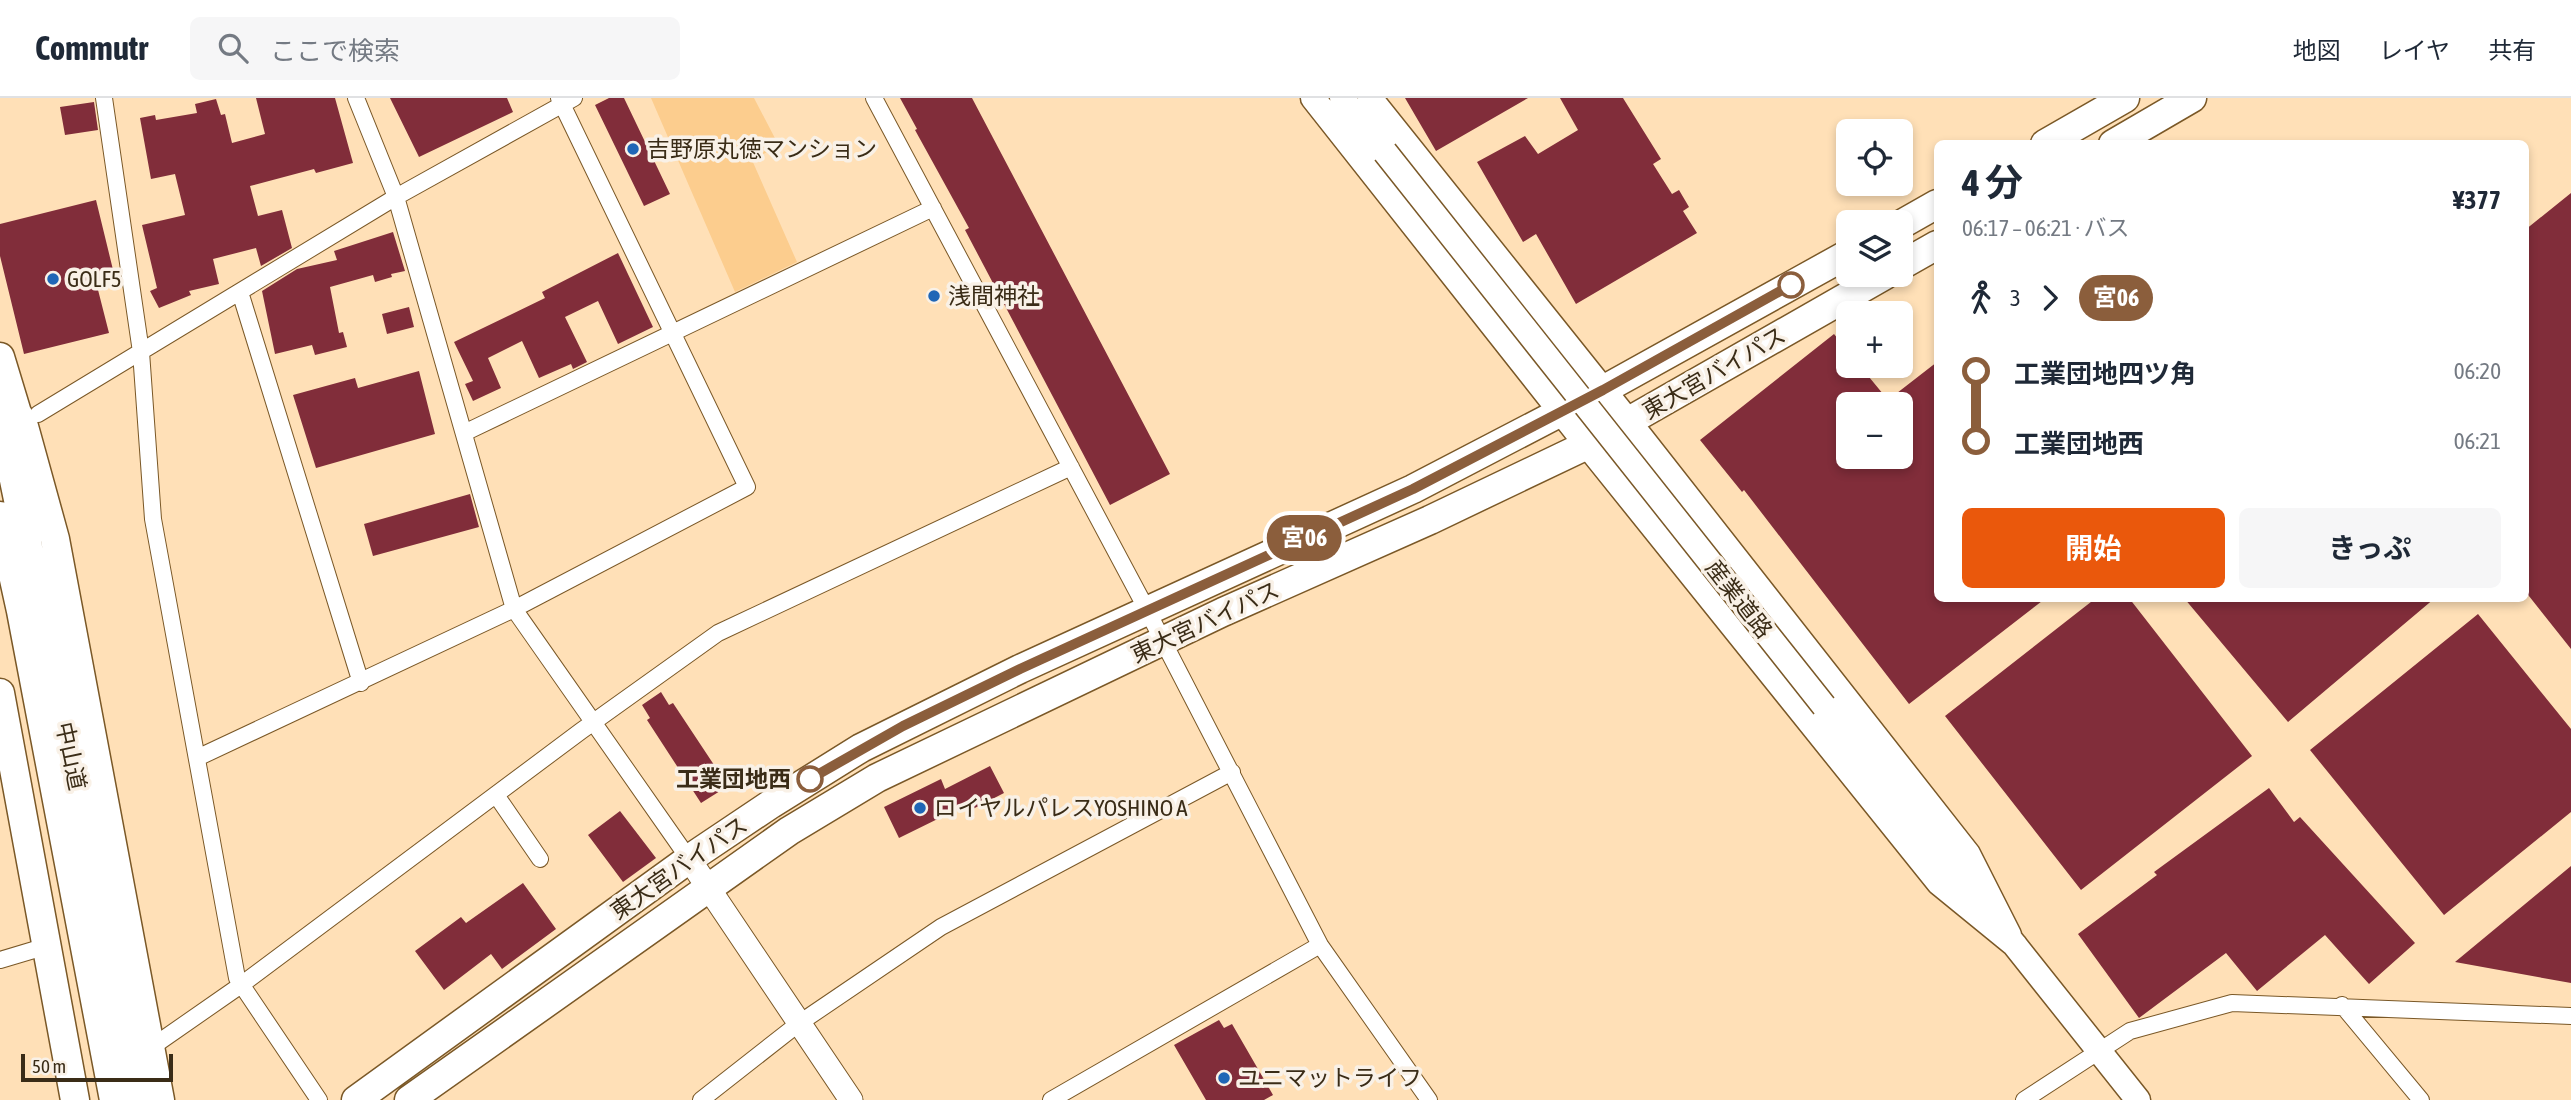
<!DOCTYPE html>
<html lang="ja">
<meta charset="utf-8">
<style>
:root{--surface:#fff;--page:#f6f6f7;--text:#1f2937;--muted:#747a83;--line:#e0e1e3;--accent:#ea580c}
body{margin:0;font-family:"Asap Condensed","Noto Sans JP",sans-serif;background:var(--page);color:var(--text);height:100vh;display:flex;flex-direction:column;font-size:26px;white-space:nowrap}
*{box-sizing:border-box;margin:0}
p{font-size:23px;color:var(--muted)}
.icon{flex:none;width:38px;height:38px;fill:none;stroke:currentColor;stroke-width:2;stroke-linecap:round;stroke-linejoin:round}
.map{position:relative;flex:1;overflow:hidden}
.drawer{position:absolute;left:1934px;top:42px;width:595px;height:462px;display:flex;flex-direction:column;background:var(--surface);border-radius:10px;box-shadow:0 4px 10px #0003}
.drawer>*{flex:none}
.badge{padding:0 14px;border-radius:23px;font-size:24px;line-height:46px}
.buttons{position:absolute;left:1836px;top:21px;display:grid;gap:14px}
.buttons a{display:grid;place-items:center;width:77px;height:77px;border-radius:10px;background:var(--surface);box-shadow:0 4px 10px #0003;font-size:35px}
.scale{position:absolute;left:21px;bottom:18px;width:152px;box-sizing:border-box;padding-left:7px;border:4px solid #3a2c17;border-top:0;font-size:19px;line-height:24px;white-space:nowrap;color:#3a2c17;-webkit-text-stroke:5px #f9f1e7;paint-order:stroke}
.map>.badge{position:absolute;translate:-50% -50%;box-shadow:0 0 0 4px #fff}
.legs{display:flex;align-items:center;gap:10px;height:77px;padding:0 28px;font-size:23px}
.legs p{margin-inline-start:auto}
.summary{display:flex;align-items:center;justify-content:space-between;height:119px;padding:0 28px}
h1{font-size:38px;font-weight:700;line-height:52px}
.button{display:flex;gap:14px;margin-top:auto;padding:14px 28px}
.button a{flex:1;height:80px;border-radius:10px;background:var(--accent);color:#fff;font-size:28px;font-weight:700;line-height:80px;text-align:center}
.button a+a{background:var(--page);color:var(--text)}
ul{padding:0 28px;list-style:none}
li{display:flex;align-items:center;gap:24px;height:70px;font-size:26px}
li i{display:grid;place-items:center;width:10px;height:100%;margin:0 9px;background:currentColor}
li i::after{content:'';width:18px;height:18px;margin:-9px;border:5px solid;border-radius:50%;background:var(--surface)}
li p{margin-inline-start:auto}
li:first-child i{background:linear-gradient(#0000 50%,currentColor 0)}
li:last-child i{background:linear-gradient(currentColor 50%,#0000 0)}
header{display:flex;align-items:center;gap:42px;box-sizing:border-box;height:98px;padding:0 35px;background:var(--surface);border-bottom:2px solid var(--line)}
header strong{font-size:33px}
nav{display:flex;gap:38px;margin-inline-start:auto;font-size:24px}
.search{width:490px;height:63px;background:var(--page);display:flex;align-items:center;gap:18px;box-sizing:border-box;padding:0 24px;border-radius:10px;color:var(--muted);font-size:26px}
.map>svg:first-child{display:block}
.green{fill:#fccd8e}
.building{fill:#812d3a;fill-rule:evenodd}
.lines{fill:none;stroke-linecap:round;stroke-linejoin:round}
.street-casing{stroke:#7a5827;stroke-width:18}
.secondary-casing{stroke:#7a5827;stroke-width:25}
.primary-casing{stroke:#7a5827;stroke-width:27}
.highway-casing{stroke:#7a5827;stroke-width:31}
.street{stroke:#fff;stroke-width:16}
.secondary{stroke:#fff;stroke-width:23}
.primary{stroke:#fff;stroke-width:24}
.highway{stroke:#fff;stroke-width:28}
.primary-bridge-casing{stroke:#7a5827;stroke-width:27;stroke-linecap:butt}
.primary-bridge{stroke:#fff;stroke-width:24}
.line-1-casing{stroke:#fff;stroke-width:16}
.line-1{stroke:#8b5e3c;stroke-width:10}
.poi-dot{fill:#1f66b6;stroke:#f9f1e7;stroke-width:2.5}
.stop-1-dot{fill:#fff;stroke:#8b5e3c;stroke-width:3.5}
.labels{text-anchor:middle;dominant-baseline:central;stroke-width:7;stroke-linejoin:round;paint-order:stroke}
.poi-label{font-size:23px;fill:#3a2c17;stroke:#f9f1e7;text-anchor:start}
.street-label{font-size:23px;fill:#3a2c17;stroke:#f9f1e7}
.stop-label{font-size:23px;font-weight:bold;fill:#3a2c17;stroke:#f9f1e7;text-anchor:end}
</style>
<header>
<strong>Commutr</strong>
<div class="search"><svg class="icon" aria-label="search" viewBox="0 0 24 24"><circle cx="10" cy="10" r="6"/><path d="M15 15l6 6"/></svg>ここで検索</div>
<nav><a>地図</a><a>レイヤ</a><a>共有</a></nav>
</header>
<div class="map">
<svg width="2571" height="1002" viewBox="0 0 2571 1002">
<rect width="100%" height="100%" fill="#ffe0b7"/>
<!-- green -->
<path class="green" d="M 651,0 L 754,0 L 779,48 L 752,62 L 797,164 L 735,194 Z"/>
<!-- building -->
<path class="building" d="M 256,0 L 335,0 L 353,65 L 316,75 L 314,71 L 250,88 L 258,118 L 282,112 L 292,150 L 261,168 L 256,150 L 213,161 L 219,186 L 189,193 L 191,197 L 159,210 L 150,193 L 157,190 L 142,127 L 185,117 L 175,76 L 151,81 L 140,20 L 155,17 L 156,22 L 197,15 L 195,6 L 216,1 L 221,17 L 225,16 L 232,45 L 265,36 Z
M 390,0 L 507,0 L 513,14 L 419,59 Z
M 609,0 L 624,0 L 670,96 L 644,108 L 595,7 Z
M 900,0 L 972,0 L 1170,376 L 1110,407 L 965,132 L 969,130 L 915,32 L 917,31 Z
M 1405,0 L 1528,0 L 1436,53 Z
M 1560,0 L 1623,0 L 1661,61 L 1653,66 L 1672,96 L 1679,92 L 1689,109 L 1683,113 L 1697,135 L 1576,206 L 1536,136 L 1523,144 L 1477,64 L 1525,38 L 1538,56 L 1578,32 Z
M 94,4 L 98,32 L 65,37 L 60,9 Z
M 2571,95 L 2571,551 L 2525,493 L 2525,132 Z
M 96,102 L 115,180 L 96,184 L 109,235 L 24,256 L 0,158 L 0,126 Z
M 393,134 L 405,173 L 391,176 L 392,179 L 375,184 L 373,177 L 330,189 L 339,235 L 343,234 L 347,249 L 315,257 L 312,247 L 275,256 L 262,193 L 297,171 L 337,162 L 334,153 Z
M 618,155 L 653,229 L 618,246 L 598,203 L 565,219 L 587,264 L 573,271 L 571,266 L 539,280 L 522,243 L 488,260 L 501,290 L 473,303 L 465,286 L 473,283 L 454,244 L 545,200 L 542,194 Z
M 409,209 L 414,229 L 387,236 L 382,216 Z
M 1834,236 L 1848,253 L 1848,268 L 1860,268 L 1888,302 L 1937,264 L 1937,500 L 2046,500 L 1909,606 L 1744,392 L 1742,394 L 1700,342 ZM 1848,306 L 1900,306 L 1900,359 L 1848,359 Z
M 419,273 L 435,336 L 316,370 L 293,297 L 355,280 L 358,290 Z
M 470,396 L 479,429 L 373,458 L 364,426 Z
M 2096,500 L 2129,500 L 2252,658 L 2081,792 L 1945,618 Z
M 2184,500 L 2435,500 L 2288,624 Z
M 2478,516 L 2571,631 L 2571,714 L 2444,817 L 2310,652 Z
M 661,594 L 669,607 L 673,605 L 728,688 L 701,705 L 647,622 L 650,620 L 642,607 Z
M 990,668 L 1004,695 L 967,714 L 964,708 L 899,740 L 884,709 L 941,681 L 945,691 Z
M 2269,690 L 2294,724 L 2300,719 L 2415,845 L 2369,886 L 2325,837 L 2257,893 L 2226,855 L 2139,920 L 2078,836 L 2157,777 L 2154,774 Z
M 620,713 L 656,760 L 623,784 L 588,737 Z
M 2571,768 L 2571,885 L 2455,864 Z
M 523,785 L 556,831 L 502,871 L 491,856 L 444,892 L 415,853 L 461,819 L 466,825 Z
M 1219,922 L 1224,930 L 1232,926 L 1273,997 L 1264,1002 L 1206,1002 L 1174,947 Z"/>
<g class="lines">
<!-- street casing -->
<g class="street-casing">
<path id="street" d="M 104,0 L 141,254 L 153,421 L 237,880 L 319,1002
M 356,0 L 396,99 L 514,511 L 689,761
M 874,0 L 1147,512 L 1320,847 L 1429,1002
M 240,194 L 361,585
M 38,316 L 396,99 L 574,0
M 464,335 L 933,110
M 197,660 L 514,511 L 747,389 L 559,0
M 496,697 L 540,761
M 0,862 L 47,848
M 2342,907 L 2421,1002
M 149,951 L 241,887 L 581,633 L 718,535 L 1071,369
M 701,1002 L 798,926 L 941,829 L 1232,674
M 1051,1002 L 1320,847
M 2024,1002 L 2130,933 L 2232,905 L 2571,918"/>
</g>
<!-- secondary casing -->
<g class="secondary-casing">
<path id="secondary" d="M 689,761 L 851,1002"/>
</g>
<!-- primary casing -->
<g class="primary-casing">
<path id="primary" d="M 1313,0 L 1587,347 L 1939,785 L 2015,847
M 1342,0 L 1385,54
M 1370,0 L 1629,324 L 1968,756 L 2009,837
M 1824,608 L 1981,805
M 2006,836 L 2138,1002"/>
</g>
<!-- highway casing -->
<g class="highway-casing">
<path id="highway" d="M 2045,46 L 2125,0
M 2113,46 L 2192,0
M 1900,127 L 1937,106
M 1900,168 L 1937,147
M 0,259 L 17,315 L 23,325 L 55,441 L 160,1002
M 0,315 L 99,790 L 138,1002
M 0,418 L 21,513 L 114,1002
M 0,595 L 75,1002
M 356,1002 L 689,761 L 771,706 L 861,650 L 1020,571 L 1413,391 L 1603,292 L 1848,156
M 409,1002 L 789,733 L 877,680 L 1223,514 L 1430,422 L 1587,347 L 1885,177"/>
</g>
<!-- street -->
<use href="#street" class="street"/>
<!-- secondary -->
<use href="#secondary" class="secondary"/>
<!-- primary -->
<use href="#primary" class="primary"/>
<!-- highway -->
<use href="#highway" class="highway"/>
<!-- primary-bridge casing -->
<g class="primary-bridge-casing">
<path id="primary-bridge" d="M 1385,54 L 1824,608"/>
</g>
<!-- primary-bridge -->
<use href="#primary-bridge" class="primary-bridge"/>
</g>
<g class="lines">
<!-- line-1 casing -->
<g class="line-1-casing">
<path id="line-1" d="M 810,681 L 903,628 L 1020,571 L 1413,391 L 1603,292 L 1791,187"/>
</g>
<!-- line-1 -->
<use href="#line-1" class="line-1"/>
</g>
<!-- markers -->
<g class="poi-dot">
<circle cx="633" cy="51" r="7"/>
<circle cx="53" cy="181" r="7"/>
<circle cx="934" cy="198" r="7"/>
<circle cx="920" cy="710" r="7"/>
<circle cx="1224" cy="980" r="7"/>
</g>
<g class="stop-1-dot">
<circle cx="1791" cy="187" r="12"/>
<circle cx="810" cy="681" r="12"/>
</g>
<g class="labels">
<!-- poi labels -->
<g class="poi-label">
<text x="647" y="51">吉野原丸徳マンション</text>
<text x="67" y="181">GOLF5</text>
<text x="948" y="198">浅間神社</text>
<text x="934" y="710">ロイヤルパレスYOSHINO A</text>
<text x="1238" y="980">ユニマットライフ</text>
</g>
<!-- street labels -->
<g class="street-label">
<text transform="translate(1714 275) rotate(-30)">東大宮バイパス</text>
<text transform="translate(1739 501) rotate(52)">産業道路</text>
<text transform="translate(1205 524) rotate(-25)">東大宮バイパス</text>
<text transform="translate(71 658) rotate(78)">中山道</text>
<text transform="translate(679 770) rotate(-35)">東大宮バイパス</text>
</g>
<!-- stop labels -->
<g class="stop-label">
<text x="791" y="681">工業団地西</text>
</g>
</g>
</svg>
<div class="buttons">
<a><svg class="icon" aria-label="locate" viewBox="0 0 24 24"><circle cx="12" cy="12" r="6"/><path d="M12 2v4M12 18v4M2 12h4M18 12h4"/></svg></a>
<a><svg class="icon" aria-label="layers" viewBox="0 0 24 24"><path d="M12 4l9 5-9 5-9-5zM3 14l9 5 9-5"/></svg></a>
<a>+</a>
<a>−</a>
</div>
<div class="scale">50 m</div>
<b class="badge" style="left:1304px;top:440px;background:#8b5e3c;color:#fff">宮06</b>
<section class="drawer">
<div class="summary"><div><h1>4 分</h1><p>06:17 – 06:21 · バス</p></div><b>¥377</b></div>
<div class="legs"><svg class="icon" aria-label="walk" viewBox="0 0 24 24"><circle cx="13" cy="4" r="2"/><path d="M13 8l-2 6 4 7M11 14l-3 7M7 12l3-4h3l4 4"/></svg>3<svg class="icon" aria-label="forward" viewBox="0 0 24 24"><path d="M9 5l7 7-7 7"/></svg><b class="badge" style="background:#8b5e3c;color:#fff">宮06</b></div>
<ul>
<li><i style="color:#8b5e3c"></i><b>工業団地四ツ角</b><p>06:20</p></li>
<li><i style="color:#8b5e3c"></i><b>工業団地西</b><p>06:21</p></li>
</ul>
<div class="button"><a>開始</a><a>きっぷ</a></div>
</section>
</div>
